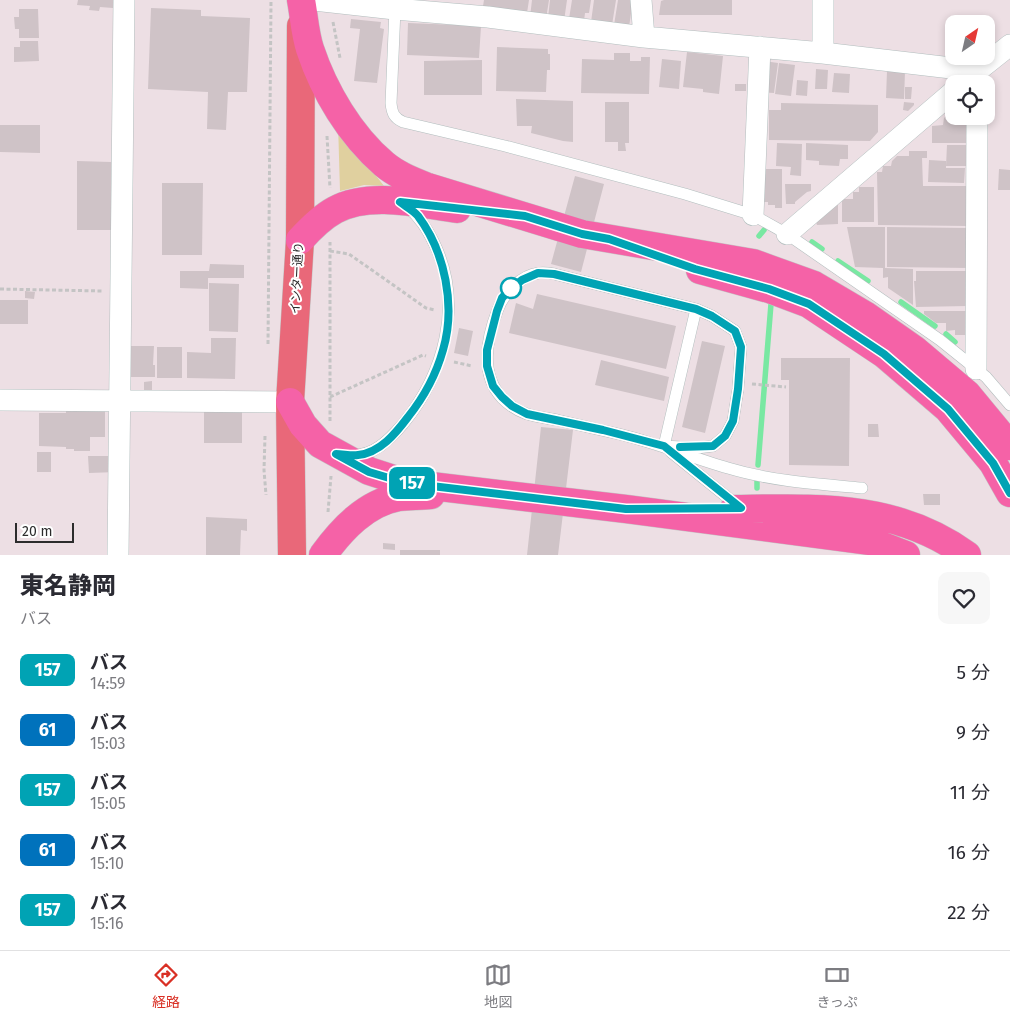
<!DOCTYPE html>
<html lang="ja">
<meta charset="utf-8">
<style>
:root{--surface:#fff;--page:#f7f7f7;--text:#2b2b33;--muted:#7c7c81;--line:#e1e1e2;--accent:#d93025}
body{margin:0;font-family:"Fira Sans","Noto Sans JP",sans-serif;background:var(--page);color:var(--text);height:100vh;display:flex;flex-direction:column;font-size:19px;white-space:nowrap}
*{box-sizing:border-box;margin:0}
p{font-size:16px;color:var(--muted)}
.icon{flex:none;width:28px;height:28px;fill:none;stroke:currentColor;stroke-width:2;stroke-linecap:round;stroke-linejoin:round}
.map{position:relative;height:555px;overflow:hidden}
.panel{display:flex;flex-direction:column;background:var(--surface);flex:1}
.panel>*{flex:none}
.badge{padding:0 10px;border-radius:8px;font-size:18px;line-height:32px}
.needle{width:32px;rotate:34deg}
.controls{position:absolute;left:945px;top:15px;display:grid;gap:10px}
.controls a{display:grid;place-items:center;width:50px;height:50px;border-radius:10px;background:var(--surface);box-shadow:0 2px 8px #0003;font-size:25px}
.scale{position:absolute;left:15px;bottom:12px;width:59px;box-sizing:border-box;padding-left:5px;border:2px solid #2c2c2c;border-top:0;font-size:14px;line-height:18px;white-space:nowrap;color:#2c2c2c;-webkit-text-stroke:4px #fff;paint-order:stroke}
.map>.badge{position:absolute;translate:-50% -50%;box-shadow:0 0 0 2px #fff}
.round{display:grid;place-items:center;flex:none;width:52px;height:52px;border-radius:10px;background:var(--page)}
.head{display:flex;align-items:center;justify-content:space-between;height:85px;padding:0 20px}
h1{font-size:24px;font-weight:800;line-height:38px}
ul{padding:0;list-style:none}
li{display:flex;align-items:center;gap:15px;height:60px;padding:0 20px}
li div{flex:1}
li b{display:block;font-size:19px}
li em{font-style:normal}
li .badge{min-width:55px;font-weight:700;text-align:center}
.tab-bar{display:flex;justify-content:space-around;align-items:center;height:70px;border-top:1px solid var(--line);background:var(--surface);font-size:14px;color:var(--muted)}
.tab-bar a{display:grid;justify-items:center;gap:2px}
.tab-bar .selected{color:var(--accent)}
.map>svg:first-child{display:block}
.green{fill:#e0d09f}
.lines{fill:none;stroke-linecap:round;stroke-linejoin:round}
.stream{stroke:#79e8a2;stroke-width:5.5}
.building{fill:#cfc3c7}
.service-casing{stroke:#b2bebe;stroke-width:12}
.minor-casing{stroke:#b2bebe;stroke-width:22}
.primary-casing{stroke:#c4c4c4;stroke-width:29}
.motorway-casing{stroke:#c4c4c4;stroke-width:29}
.path{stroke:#c4c4c4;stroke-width:3;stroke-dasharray:4 2.5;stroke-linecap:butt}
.service{stroke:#fff;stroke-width:11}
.minor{stroke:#fff;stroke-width:21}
.primary{stroke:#e96879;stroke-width:28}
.motorway{stroke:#f562a7;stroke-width:28}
.line-casing{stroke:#fff;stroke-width:11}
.line{stroke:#00a3b4;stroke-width:8}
.stop-dot{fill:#fff;stroke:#00a3b4;stroke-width:2.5}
.labels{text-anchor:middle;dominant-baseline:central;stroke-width:4;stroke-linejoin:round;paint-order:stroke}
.street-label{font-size:12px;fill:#2c2c2c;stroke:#fff}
</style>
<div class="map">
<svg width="1010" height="555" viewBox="0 0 1010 555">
<rect width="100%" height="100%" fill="#eddfe4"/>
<!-- green -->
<path class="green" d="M 338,123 L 363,159 L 384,186 L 364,185 L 340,191 Z"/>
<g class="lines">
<!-- stream -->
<path class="stream" d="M 759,236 L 764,230
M 812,242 L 822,249
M 838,261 L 868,281
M 901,302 L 935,326
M 946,334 L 955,342
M 758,465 L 771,304
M 757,488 L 757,481"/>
</g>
<!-- building -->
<path class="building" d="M 78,0 L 113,0 L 113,8 L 100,7 L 99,11 L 89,10 L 90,6 L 77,5 Z
M 484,0 L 529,0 L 527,13 L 483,6 Z
M 532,0 L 549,0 L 546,19 L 530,17 Z
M 550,0 L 567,0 L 564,21 L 548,18 Z
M 572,0 L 591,0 L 589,13 L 585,13 L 584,21 L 569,19 Z
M 594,0 L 616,0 L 612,25 L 591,22 Z
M 618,0 L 633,0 L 629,27 L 614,25 Z
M 664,0 L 732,0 L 732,15 L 659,15 L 661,1 Z
M 151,8 L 201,10 L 201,16 L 250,18 L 247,92 L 228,92 L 226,130 L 207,129 L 208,92 L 148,89 Z
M 19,9 L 38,9 L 39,38 L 19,38 L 19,29 L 15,29 L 14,17 L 19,17 Z
M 351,19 L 381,22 L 380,28 L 384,29 L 377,83 L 354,81 L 360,29 L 350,28 Z
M 408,23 L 481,26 L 479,58 L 407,55 Z
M 20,41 L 38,41 L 39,61 L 14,62 L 14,47 L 20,47 Z
M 497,47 L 548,49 L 548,54 L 550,54 L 550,70 L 547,70 L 546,92 L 496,91 Z
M 687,52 L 723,56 L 719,94 L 703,92 L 703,89 L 683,87 Z
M 614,53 L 630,53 L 630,61 L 641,61 L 641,57 L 650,57 L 649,94 L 581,93 L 582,59 L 614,60 Z
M 662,59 L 681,61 L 679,89 L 659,87 Z
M 482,60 L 482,95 L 424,95 L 424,61 Z
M 764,61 L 778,63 L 774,93 L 760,92 Z
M 779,63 L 795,65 L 791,96 L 775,94 Z
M 816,69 L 828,70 L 827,89 L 815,89 Z
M 887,71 L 905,72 L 904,99 L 886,98 Z
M 834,73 L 850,74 L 849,93 L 832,92 Z
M 797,80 L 808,81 L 807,96 L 796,95 Z
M 735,84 L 746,84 L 746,91 L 735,91 Z
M 905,87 L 912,87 L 911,99 L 905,99 Z
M 516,99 L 573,101 L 573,142 L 563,141 L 531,133 L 532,126 L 517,126 Z
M 605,102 L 629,102 L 629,143 L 625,143 L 626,151 L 618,151 L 618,142 L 605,142 Z
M 904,102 L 914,103 L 914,105 L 908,111 L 903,110 Z
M 781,103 L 878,105 L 878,132 L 870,141 L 769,140 L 769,110 L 781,110 Z
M 954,109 L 954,116 L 969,116 L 969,143 L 932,143 L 932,126 L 943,125 L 944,118 Z
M 0,125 L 40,125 L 40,153 L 0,152 Z
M 777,143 L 802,144 L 801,176 L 790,175 L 791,167 L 776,166 Z
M 806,143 L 848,145 L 848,159 L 840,159 L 839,166 L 819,165 L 819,161 L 806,160 Z
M 947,145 L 969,145 L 969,166 L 946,166 Z
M 909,151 L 927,151 L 927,158 L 922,158 L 923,186 L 968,186 L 968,226 L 878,225 L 877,172 L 882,172 L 883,166 L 891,166 L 892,161 L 897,156 L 909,156 Z
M 929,160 L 946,161 L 946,168 L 965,168 L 964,183 L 928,182 Z
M 77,161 L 111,162 L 111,230 L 77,230 Z
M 763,169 L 782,169 L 782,208 L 775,208 L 775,205 L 768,205 L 768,202 L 762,202 Z
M 999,169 L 1010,170 L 1010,190 L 998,190 Z
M 575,176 L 604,184 L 581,272 L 551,264 Z
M 162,183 L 203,183 L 202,255 L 162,255 Z
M 785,184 L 811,184 L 811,191 L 807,192 L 795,202 L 795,204 L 786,204 Z
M 859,187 L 874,187 L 874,222 L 842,222 L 842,199 L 853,199 L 853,192 L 859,192 Z
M 838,203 L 838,224 L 817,225 L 816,222 Z
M 847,227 L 885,227 L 885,268 L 913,269 L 913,305 L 888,288 L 888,277 L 883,278 L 883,268 L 855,267 Z
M 887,227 L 969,228 L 969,268 L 887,267 Z
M 210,264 L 244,265 L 244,278 L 208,278 L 208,289 L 180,288 L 180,271 L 209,271 Z
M 916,271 L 967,271 L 967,306 L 916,307 L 914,281 L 916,281 Z
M 209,283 L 239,284 L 238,332 L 209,331 Z
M 25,291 L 35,292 L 34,299 L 25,298 Z
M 537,294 L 676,326 L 666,369 L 509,333 L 516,303 L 533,309 Z
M 0,300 L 28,300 L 28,324 L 0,324 Z
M 924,311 L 970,311 L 970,335 L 955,335 L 955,330 L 946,331 L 946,323 L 936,323 L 924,314 Z
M 459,328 L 473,331 L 468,356 L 454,353 Z
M 211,338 L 236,338 L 235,379 L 187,378 L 187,352 L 211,353 Z
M 702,341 L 725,346 L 705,433 L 682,427 Z
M 127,346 L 154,346 L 153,365 L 155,365 L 155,377 L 126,377 Z
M 157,347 L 182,347 L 182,378 L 157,378 Z
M 781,358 L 850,358 L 849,466 L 789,465 L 789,380 L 781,380 Z
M 601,360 L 669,377 L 664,401 L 595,385 Z
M 152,381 L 152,393 L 144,393 L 144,382 Z
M 66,410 L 105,410 L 105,437 L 90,437 L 90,451 L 74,451 L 74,449 L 66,449 L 66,447 L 39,446 L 39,413 L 66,413 Z
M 204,412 L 242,412 L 242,443 L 204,443 Z
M 868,424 L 878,424 L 879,437 L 868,437 Z
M 541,427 L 573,430 L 558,555 L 527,555 Z
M 37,452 L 51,452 L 51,472 L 37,472 Z
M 88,456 L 117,456 L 117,472 L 89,473 Z
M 923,494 L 940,494 L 940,505 L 924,505 Z
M 206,517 L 247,519 L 247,531 L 241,530 L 240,555 L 206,555 Z
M 383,543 L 395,544 L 395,550 L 383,549 Z
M 400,550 L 440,550 L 440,555 L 400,555 Z"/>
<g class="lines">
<!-- service casing -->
<g class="service-casing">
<path id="service" d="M 395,9 L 391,103 C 392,113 394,118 403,122 L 505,146 L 685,194 L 753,215 L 787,234 L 940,340 L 986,377 L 1010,405
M 664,446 L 697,448 L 713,446 L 725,436 L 733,421 L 738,389 L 741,347 L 735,331 L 712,316 L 696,309 L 554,274 C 549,273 543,272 539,273 C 521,275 504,293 498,309 C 487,337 479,373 502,398 C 509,405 518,411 527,414 C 537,417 547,418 557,420 C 579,425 601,430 623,435 C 659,444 693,458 728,468 C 771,481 817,484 862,488
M 664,446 L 696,309
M 671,452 L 738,506
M 350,455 C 373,457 389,440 403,424 C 444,374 464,304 434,243 C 427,229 420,217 407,207"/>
</g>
<!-- minor casing -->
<g class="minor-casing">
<path id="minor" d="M 314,0 L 395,9 L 488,17 L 644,37 L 823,53 L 977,71 L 977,84
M 641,0 L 644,37
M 823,53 L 823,0
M 966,80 L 1010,45
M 753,215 L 760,47
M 787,234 L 954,91
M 976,369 L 977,116
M 0,400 L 290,402
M 118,555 L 124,0"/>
</g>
<!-- primary casing -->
<g class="primary-casing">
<path id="primary" d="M 292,555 L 290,402 L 300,240 L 301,26"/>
</g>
<!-- motorway casing -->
<g class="motorway-casing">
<path id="motorway" d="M 301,0 C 304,16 305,34 310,49 C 324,91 350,135 384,164 C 397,175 413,181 428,187 L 582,234 L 753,263 L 814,285 L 865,315 L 915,350 L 967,394 L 1010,446
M 300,240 C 310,229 322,217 335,210 C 370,191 420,204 457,209
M 700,270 L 769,289 L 809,304 L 884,354 L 948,409 L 993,463 L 1010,493
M 290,402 L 303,425 L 320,444 L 369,471 L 406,483 L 626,509 L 870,541 L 906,555
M 734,509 C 818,508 895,503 967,555
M 323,555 C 342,529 366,503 399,497 C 410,496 421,496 431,495"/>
</g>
<!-- path -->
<path class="path" d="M 333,22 L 340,58
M 327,136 L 330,188
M 330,251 L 349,254 L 426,308 L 435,310
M 0,289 L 103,291
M 268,344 L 271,0
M 454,362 L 472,366
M 752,384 L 786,387
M 330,397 L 423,355 L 426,356
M 330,421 L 330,242
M 265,436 L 264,470 L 266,495
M 328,512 L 331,476"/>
<!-- service -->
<use href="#service" class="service"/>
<!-- minor -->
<use href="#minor" class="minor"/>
<!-- primary -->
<use href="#primary" class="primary"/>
<!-- motorway -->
<use href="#motorway" class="motorway"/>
</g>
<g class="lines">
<!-- line casing -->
<g class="line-casing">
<path id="line" d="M 680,447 L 713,446 L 725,436 L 733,421 L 738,389 L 741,347 L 735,331 L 712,316 L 696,309 L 554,274 L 538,273 L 522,280 L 509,290 L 502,298 L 497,311 L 487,350 L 487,366 L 493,386 L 502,397 L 512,406 L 527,414 L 603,430 L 664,446 L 741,508 L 626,509 L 406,483 L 369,472 L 336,454 C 343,454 351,456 358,455 C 380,453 396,433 408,417 C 424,397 436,375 443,350 C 456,306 445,252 418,216 C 413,210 405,206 400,202 L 525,216 L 582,234 L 609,239 L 695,269 L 769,289 L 809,304 L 884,354 L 948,409 L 993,463 L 1010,493"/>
</g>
<!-- line -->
<use href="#line" class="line"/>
</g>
<!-- markers -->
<circle class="stop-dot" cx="511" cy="288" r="10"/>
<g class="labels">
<!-- street labels -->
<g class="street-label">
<text transform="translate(297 278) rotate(-87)">インター通り</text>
</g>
</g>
</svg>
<div class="controls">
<a><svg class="needle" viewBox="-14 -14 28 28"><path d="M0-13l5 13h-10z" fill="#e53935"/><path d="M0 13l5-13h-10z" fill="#7c7c81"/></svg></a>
<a><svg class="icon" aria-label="locate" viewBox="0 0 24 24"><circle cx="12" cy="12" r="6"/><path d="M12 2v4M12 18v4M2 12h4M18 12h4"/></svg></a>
</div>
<div class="scale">20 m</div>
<b class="badge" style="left:412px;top:483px;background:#00a3b4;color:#fff">157</b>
</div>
<section class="panel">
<div class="head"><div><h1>東名静岡</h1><p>バス</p></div><a class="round"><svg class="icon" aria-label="heart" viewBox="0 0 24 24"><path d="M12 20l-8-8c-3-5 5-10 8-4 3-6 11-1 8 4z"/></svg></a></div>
<ul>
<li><span class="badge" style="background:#00a3b4;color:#fff">157</span><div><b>バス</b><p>14:59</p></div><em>5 分</em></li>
<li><span class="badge" style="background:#0072bc;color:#fff">61</span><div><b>バス</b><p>15:03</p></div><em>9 分</em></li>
<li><span class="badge" style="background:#00a3b4;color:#fff">157</span><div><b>バス</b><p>15:05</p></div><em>11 分</em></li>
<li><span class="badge" style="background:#0072bc;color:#fff">61</span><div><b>バス</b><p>15:10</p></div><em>16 分</em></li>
<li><span class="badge" style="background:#00a3b4;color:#fff">157</span><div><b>バス</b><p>15:16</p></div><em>22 分</em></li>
</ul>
</section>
<nav class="tab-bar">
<a class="selected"><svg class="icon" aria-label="directions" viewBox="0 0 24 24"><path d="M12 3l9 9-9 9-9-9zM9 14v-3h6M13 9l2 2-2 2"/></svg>経路</a>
<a><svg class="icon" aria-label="map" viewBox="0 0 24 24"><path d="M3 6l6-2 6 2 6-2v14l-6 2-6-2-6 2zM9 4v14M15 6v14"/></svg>地図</a>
<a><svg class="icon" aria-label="tickets" viewBox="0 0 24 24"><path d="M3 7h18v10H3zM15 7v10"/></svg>きっぷ</a>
</nav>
